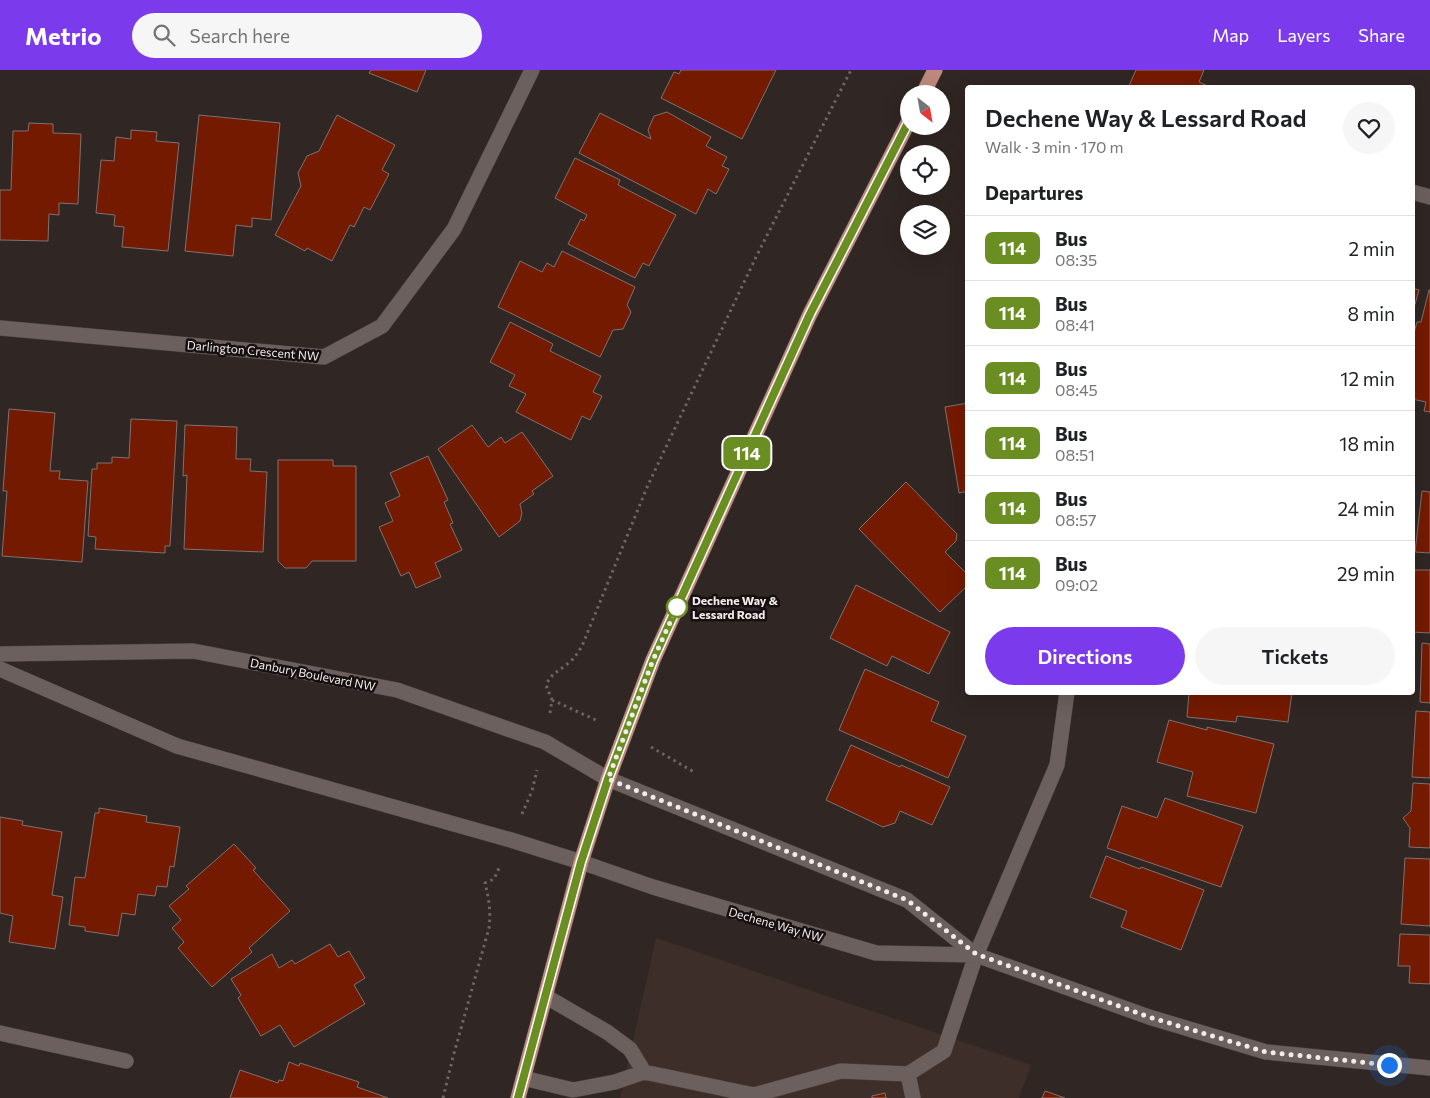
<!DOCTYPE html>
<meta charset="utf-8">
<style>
:root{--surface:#fff;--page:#f6f6f6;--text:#202124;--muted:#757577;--line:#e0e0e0;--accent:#7c3aed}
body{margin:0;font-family:Commissioner,sans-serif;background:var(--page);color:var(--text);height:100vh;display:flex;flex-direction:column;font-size:19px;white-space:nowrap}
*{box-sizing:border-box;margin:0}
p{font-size:16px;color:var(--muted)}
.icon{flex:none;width:28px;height:28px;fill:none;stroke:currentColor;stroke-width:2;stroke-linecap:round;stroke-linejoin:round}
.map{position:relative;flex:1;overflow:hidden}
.details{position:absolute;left:965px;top:15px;width:450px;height:610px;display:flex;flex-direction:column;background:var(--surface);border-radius:5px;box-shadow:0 5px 20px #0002}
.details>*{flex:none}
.badge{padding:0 10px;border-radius:8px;font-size:18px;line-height:32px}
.needle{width:32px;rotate:149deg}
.fabs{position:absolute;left:900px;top:15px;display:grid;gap:10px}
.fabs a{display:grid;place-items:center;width:50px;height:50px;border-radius:50%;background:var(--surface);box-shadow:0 5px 20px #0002;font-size:25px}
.you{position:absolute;width:25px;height:25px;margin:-12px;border:4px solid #fff;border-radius:50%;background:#1a73e8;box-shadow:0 0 0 8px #1a73e833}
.map>.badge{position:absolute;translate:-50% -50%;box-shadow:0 0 0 2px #fff}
h2{padding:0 20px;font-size:19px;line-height:45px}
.round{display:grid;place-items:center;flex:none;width:52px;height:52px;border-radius:26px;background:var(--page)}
.overview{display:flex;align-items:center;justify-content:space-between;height:85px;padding:0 20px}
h1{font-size:24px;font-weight:600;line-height:38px}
.button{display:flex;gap:10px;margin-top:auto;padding:10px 20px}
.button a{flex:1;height:58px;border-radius:30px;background:var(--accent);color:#fff;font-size:20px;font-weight:600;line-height:58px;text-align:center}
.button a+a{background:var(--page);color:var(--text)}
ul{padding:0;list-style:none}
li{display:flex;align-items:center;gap:15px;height:65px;padding:0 20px;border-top:1px solid var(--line)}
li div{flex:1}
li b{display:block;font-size:19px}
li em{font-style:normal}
li .badge{min-width:55px;font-weight:700;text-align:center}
header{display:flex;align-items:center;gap:30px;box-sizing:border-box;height:70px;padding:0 25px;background:var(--accent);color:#fff}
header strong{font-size:24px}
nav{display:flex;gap:28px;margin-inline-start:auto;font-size:18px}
.search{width:350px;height:45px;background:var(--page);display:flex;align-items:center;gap:12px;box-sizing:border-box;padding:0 18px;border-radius:28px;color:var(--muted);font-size:19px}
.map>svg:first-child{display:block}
.built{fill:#3e2e2a}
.building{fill:#741a01;stroke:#7e726f}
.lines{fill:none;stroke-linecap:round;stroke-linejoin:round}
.minor-casing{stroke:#4c4442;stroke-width:16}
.major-casing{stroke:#4c4442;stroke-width:16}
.path{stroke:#6e6563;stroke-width:3;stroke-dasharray:2.5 4;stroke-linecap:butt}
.minor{stroke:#6b605d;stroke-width:15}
.major{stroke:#be897c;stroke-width:15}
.line-casing{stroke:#fff;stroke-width:11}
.line{stroke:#6b8e23;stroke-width:8}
.walk{stroke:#f2ebea;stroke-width:5;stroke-dasharray:0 9}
.stop-dot{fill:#fff;stroke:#6b8e23;stroke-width:2.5}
.labels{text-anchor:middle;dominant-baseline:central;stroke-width:5;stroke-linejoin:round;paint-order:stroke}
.street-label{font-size:12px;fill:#f2ebea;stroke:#15100f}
.stop-label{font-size:12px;font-weight:bold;fill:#f2ebea;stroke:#15100f;text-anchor:start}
</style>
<header>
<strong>Metrio</strong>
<div class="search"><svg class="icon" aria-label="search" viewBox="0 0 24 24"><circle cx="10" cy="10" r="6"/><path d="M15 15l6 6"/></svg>Search here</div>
<nav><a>Map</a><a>Layers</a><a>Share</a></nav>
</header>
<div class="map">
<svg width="1430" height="1028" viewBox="0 0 1430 1028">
<rect width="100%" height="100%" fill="#302623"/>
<!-- built -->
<path class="built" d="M 656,868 L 1031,995 L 1019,1028 L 620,1028 Z"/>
<!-- building -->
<path class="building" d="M 371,0 L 426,0 L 417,22 L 369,3 Z
M 681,0 L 680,0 L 776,0 L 742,69 L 661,28 L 674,2 L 679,4 Z
M 1136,0 L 1204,0 L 1199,12 L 1212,18 L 1128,18 Z
M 667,42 L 711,67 L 706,76 L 727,87 L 722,96 L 729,99 L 716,124 L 708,119 L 696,144 L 579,83 L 600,43 L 651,69 L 648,60 L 654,46 Z
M 199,45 L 280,53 L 271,150 L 252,148 L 252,157 L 236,155 L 233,186 L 185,181 Z
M 337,45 L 395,75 L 382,100 L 389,104 L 370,140 L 364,137 L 354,157 L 350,155 L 332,191 L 307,178 L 305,181 L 275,165 L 301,116 L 298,103 L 307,86 L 319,81 Z
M 29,53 L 53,54 L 53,63 L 81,64 L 78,134 L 59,133 L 59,145 L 49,144 L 48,171 L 0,170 L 0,120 L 11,120 L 13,61 L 28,61 Z
M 131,60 L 157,62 L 156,71 L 179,73 L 168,181 L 122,177 L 124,157 L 114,156 L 115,145 L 96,143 L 101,90 L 114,91 L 116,67 L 131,69 Z
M 575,88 L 620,110 L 618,115 L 676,145 L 649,196 L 643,193 L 635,208 L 568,174 L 581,149 L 584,151 L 587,145 L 555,128 Z
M 562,181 L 635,217 L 627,235 L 631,242 L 623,259 L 613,260 L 600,287 L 498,237 L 520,191 L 542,202 L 547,193 L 554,197 Z
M 1412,218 L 1419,220 L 1412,245 Z
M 1429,220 L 1430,220 L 1430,342 L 1424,341 L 1426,332 L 1412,329 L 1412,270 L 1417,252 L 1421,252 Z
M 510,252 L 553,274 L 550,281 L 601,306 L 593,322 L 602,326 L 590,350 L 582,346 L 571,370 L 516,342 L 526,324 L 509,316 L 515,305 L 490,292 Z
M 968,333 L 968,421 L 959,423 L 945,337 Z
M 9,339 L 55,343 L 50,401 L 60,401 L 59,409 L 88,411 L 82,492 L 2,486 L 7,421 L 3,421 Z
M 131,349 L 177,351 L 170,476 L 165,476 L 165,483 L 95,479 L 96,467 L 88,466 L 92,399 L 97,399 L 97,393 L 112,393 L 112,387 L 129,388 Z
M 185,355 L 237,357 L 236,389 L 251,389 L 250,401 L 267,402 L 263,482 L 184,479 L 187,405 L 183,406 Z
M 472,355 L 488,377 L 501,367 L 505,373 L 522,362 L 553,406 L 532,421 L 534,424 L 520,434 L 522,443 L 520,451 L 499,467 L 438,379 Z
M 428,386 L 448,430 L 444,432 L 453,453 L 450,454 L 462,480 L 435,493 L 441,507 L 416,518 L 409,502 L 401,506 L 379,457 L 393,451 L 385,433 L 400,426 L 390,403 Z
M 278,390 L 333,390 L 333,396 L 356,396 L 356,491 L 312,491 L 306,498 L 285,498 L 278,491 Z
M 906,412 L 957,464 L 956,471 L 945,482 L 968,505 L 968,515 L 940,542 L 859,459 Z
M 1422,421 L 1430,422 L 1430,483 L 1415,482 Z
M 1414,500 L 1430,500 L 1430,563 L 1412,562 L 1412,520 L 1414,519 Z
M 856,515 L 950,562 L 929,604 L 892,586 L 887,596 L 830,568 Z
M 1422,573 L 1430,574 L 1430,633 L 1420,632 Z
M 865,599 L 939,632 L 931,651 L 966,666 L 948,708 L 839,660 Z
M 1189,622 L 1292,622 L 1288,652 L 1237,646 L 1236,652 L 1187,647 Z
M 1416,641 L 1430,642 L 1430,708 L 1412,707 Z
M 1169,650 L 1207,660 L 1207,657 L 1274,674 L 1256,743 L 1187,726 L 1193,702 L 1157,692 Z
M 851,675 L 900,697 L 901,695 L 950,717 L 932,755 L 900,741 L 895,753 L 883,757 L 826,730 Z
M 1413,713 L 1430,714 L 1430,778 L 1409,777 L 1410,758 L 1403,748 L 1411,741 Z
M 1165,728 L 1243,756 L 1221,817 L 1107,778 L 1122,736 L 1157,748 Z
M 99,738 L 147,746 L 146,752 L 180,757 L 174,797 L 170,796 L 167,817 L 157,816 L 155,826 L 138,824 L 135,845 L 122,843 L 118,866 L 85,861 L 85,857 L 69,855 L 75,807 L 85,808 L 95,743 L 99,743 Z
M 0,747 L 23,751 L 22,755 L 62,762 L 52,825 L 63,827 L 55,879 L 9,872 L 13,846 L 0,843 Z
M 234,774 L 256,798 L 253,800 L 290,841 L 249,878 L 252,882 L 212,917 L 178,878 L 184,872 L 172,858 L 181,850 L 169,836 L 189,819 L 186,816 Z
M 1106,786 L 1140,799 L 1141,797 L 1204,820 L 1181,880 L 1121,857 L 1127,841 L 1090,827 Z
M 1405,788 L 1430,789 L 1430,856 L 1401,854 Z
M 1400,864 L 1430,865 L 1430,914 L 1409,913 L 1410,896 L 1398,896 Z
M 330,874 L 338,887 L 349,881 L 365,908 L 354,915 L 365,934 L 294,977 L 280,955 L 261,966 L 238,928 L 241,925 L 231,909 L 272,884 L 279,898 L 292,890 L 295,894 Z
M 289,992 L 299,996 L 300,993 L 359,1012 L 357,1017 L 388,1028 L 230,1028 L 240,1000 L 278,1013 L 279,1010 L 283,1011 Z
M 1045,1021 L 1065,1028 L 1042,1028 Z
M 885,1023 L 886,1028 L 872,1028 L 872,1026 Z"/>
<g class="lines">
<!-- minor casing -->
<g class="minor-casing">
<path id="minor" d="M 1412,122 L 1430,127
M 0,258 L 324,287 L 382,256 L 454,159 L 532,0
M 0,584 L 193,581 L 397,620 L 545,672 L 608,709 L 907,830 L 976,885 L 1149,947 L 1266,982 L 1430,998
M 0,599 L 177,676 L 511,770 L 581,792 L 653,817 L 876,883 L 976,885
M 545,926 L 607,962 L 630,979 L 644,1002
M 0,963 L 126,991
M 908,1004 L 913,1028
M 523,1008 L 573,1020 L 615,1012 L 644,1002 L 754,1025 L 841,1001 L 908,1004 L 944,981 L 976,885 L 1057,695 L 1067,622"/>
</g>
<!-- major casing -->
<g class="major-casing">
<path id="major" d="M 923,24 L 935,0
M 518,1028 L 581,792 L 608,709 L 653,590 L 810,244 L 909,51"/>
</g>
<!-- path -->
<path class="path" d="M 552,630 L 598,651
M 550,643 L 552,630 L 546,615 C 551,604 557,602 566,595 C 573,590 578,583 582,576 L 648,415 L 756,187 L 851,0
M 651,677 L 694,702
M 522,744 L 532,721 L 537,700
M 443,1028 L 453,987 L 489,858 C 491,842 489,829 485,813 L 494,809 L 500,796"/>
<!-- minor -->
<use href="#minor" class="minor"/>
<!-- major -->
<use href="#major" class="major"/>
</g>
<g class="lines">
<!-- line casing -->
<g class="line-casing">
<path id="line" d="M 518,1028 L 581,792 L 608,709 L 653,590 L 810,244 L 909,51"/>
</g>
<!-- line -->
<use href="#line" class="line"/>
<!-- walk -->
<path class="walk" d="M 677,537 L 653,590 L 608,709 L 907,830 L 976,884 L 1149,947 L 1266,982 L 1389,995"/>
</g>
<!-- markers -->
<circle class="stop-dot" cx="677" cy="537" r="10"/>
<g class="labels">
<!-- street labels -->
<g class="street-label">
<text transform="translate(253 280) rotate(5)">Darlington Crescent NW</text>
<text transform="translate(313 604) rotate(11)">Danbury Boulevard NW</text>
<text transform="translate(776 854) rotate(16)">Dechene Way NW</text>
</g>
<!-- stop labels -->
<g class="stop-label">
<text x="692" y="530">Dechene Way &amp;<tspan x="692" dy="14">Lessard Road</tspan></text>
</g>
</g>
</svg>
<div class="fabs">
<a><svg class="needle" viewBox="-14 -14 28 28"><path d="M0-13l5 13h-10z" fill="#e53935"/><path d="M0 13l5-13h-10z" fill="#757577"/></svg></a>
<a><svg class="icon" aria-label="locate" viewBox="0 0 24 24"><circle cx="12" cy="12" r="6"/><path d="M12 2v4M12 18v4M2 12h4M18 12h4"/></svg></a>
<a><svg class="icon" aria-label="layers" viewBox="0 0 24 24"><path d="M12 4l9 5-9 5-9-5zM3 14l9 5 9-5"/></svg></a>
</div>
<div class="you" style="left:1389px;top:995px"></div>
<b class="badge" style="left:747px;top:383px;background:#6b8e23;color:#fff">114</b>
<section class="details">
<div class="overview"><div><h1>Dechene Way &amp; Lessard Road</h1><p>Walk · 3 min · 170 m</p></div><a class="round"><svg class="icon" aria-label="heart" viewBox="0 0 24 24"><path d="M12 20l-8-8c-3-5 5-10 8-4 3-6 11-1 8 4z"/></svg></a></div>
<h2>Departures</h2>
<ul>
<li><span class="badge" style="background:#6b8e23;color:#fff">114</span><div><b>Bus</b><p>08:35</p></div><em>2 min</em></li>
<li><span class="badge" style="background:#6b8e23;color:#fff">114</span><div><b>Bus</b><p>08:41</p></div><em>8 min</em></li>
<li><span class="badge" style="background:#6b8e23;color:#fff">114</span><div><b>Bus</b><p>08:45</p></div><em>12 min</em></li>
<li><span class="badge" style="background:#6b8e23;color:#fff">114</span><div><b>Bus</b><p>08:51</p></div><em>18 min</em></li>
<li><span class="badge" style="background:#6b8e23;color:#fff">114</span><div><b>Bus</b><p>08:57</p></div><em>24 min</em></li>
<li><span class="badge" style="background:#6b8e23;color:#fff">114</span><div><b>Bus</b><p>09:02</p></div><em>29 min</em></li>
</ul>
<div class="button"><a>Directions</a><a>Tickets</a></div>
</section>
</div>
